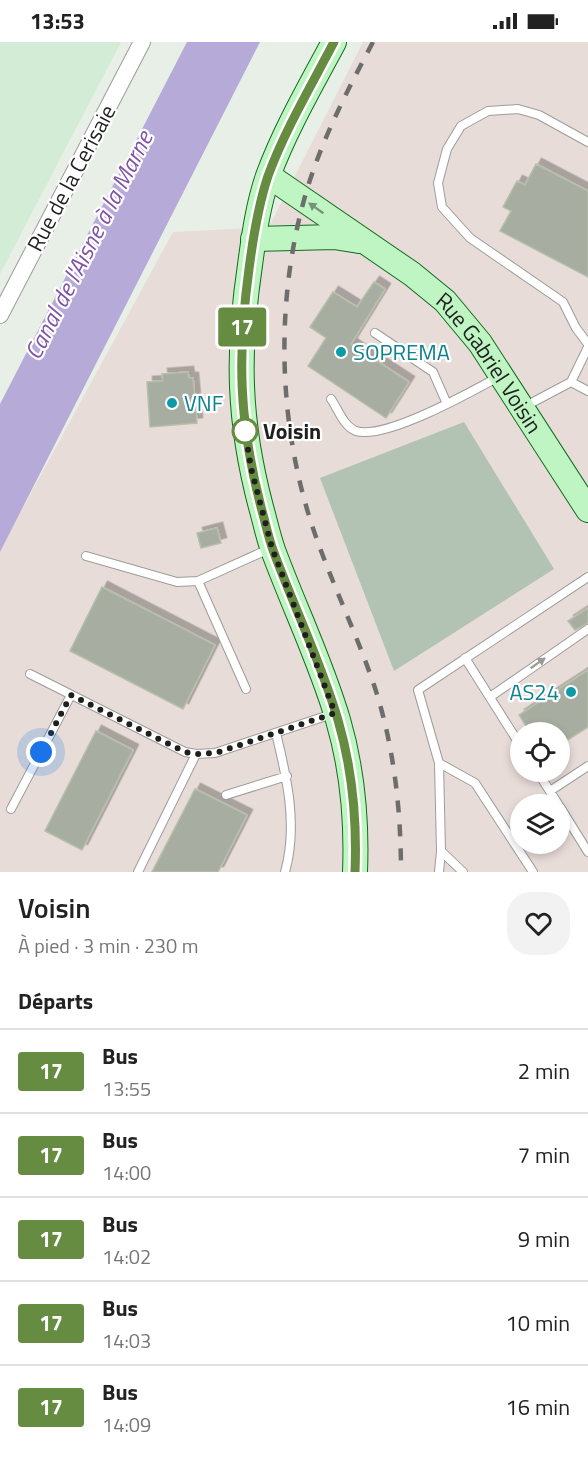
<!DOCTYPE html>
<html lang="fr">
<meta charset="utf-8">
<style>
:root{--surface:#fff;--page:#f2f2f2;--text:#222;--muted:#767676;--line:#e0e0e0}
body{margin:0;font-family:"Titillium Web",sans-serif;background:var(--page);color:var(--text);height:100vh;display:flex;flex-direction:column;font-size:22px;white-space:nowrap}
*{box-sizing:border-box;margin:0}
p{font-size:20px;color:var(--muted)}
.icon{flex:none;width:33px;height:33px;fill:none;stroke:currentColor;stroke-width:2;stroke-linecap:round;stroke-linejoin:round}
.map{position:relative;height:830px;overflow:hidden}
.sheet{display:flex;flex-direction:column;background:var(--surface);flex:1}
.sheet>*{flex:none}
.badge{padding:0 12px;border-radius:4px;font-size:21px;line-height:39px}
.buttons{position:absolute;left:510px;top:680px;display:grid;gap:12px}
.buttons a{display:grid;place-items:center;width:60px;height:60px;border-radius:50%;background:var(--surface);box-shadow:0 3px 9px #0003;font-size:30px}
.you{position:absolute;width:30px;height:30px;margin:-15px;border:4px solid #fff;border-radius:50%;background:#1a73e8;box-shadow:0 0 0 9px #1a73e833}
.map>.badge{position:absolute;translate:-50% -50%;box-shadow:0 0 0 3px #fff}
h2{padding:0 18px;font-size:22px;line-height:54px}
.round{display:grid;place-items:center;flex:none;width:63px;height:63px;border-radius:24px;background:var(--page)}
.headline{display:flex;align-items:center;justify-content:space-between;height:102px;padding:0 18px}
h1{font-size:28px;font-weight:600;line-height:45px}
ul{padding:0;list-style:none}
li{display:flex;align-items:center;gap:18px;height:84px;padding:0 18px;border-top:2px solid var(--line)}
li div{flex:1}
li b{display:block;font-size:22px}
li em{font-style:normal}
li .badge{min-width:66px;font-weight:700;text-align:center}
.status{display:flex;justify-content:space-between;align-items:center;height:42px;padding:0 30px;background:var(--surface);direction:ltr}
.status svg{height:16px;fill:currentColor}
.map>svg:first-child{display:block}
.industrial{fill:#e7dcd8;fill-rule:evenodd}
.construction{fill:#b2c2b3}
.farmland{fill:#d3ecd6}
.water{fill:#b6aad8}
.building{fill:#a8ada2;stroke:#b5bfa9;stroke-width:1.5;filter:url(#shadow)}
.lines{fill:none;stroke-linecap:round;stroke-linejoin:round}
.lane-casing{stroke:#9c9c9c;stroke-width:10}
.street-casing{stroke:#9c9c9c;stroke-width:18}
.secondary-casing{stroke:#0f6d1c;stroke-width:26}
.lane{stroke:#fff;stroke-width:8}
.street{stroke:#fff;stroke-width:16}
.secondary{stroke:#bff4c3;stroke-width:24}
.rail{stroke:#6d6d6d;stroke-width:4.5;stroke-dasharray:12 12;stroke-linecap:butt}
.oneway{fill:#779479}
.oneway2{fill:#9a9a9a}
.line-casing{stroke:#fff;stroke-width:14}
.line{stroke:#668c41;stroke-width:9}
.walk{stroke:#1f1f1f;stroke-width:6;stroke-dasharray:0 10.8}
.culture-dot{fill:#0f9aa8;stroke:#fff;stroke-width:2}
.stop-dot{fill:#fff;stroke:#668c41;stroke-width:3}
.labels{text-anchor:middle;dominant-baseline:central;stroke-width:4.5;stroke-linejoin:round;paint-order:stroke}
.street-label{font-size:22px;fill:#1f1f1f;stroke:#fff}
.culture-label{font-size:22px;fill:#0d838f;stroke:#fff;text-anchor:start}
.stop-label{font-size:22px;font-weight:bold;fill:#1f1f1f;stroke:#fff;text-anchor:start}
.water-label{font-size:24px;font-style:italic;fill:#8053a6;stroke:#fff}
</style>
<div class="status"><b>13:53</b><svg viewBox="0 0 49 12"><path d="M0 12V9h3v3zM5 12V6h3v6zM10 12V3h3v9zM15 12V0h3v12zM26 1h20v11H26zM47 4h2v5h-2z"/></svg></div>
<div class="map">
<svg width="588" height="830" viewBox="0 0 588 830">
<defs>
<filter id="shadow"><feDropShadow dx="5.5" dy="-5.5" stdDeviation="0" flood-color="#0004"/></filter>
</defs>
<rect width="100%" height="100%" fill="#e8efe6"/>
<!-- industrial -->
<path class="industrial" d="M 363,0 L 588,0 L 588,830 L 0,830 L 0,508 L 173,190 L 269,185 ZM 520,690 L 560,690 L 560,729 L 520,729 ZM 520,762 L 560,762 L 560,801 L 520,801 Z"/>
<!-- construction -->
<path class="construction" d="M 464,380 L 554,527 L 394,629 L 320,436 Z"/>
<!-- farmland -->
<path class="farmland" d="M 0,0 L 121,0 L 0,232 Z"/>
<!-- water -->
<path class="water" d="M 187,0 L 260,0 L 0,510 L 0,362 Z"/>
<!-- building -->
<path class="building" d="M 536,122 L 588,149 L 588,235 L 500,189 L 511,169 L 503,165 L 517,139 L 525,143 Z
M 374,240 L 385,247 L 351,302 L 409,340 L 386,376 L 308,324 L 326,296 L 310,285 L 333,250 L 357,265 Z
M 188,330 L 189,336 L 193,336 L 197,381 L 150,385 L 147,340 L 163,339 L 162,332 Z
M 217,486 L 221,501 L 201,506 L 197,491 Z
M 102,545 L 215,603 L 183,667 L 70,609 Z
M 588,566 L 588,581 L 575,588 L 568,579 Z
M 588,628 L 588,685 L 560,703 L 560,690 L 530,690 L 519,673 Z
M 96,689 L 133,708 L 82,808 L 45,789 Z
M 195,747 L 247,773 L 218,830 L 152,830 Z"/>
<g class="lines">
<!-- lane casing -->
<g class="lane-casing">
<path id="lane" d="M 588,100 L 539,73 L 518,67 L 488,69 L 461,84 L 447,107 L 438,141 L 442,165 L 470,196 L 563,260 L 576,286 L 588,302
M 375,291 L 433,330 L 447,362
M 571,340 L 588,349
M 331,357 C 338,367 344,385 356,389 C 385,398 471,350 498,335
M 522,366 L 571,340 L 588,305
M 86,514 L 177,540 L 198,539 L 269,507
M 198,539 L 246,647
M 465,616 L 520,703
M 30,632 L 185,710 L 196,712 L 215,711 L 335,671
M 490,655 L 588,587
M 276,691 C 287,736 298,784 285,830
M 439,721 L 475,741 L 533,830
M 537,729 L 558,762
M 550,749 L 588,724
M 226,753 L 287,734
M 560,765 L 588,810
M 11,767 L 71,653
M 441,809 L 463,830
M 138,830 L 196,712
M 439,830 L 441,809 L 439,721 L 418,648 L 588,535"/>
</g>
<!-- street casing -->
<g class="street-casing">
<path id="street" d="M 0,273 L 142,0"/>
</g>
<!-- secondary casing -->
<g class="secondary-casing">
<g id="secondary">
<path d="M 334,0 C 311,43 285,88 268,134 C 258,163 254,193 250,223 C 237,311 238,378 261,465 C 265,479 268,494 273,508 C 294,565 321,620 338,678 C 352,726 357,780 355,830"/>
<path id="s1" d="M 269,134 L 412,232 L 445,259 L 480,301 L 588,468"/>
<path d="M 253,197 L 334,195 L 359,199"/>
</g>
</g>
<!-- lane -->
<use href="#lane" class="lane"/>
<!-- street -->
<use href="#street" class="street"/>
<!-- secondary -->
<use href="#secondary" class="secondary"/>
<!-- rail -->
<path class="rail" d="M 373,0 C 346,51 319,103 304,158 C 276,260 278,375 310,477 C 328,534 356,589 375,646 C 394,705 401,768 401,830"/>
</g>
<!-- one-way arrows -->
<defs><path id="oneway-solid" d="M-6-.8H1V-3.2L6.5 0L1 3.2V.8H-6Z" transform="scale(1.5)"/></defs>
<use class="oneway" href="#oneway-solid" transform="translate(316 166) rotate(-145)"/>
<use class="oneway2" href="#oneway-solid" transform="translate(538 621) rotate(-35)"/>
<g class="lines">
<!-- line casing -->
<g class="line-casing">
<path id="line" d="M 334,0 C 311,44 285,88 268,134 C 258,164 253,196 249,227 C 237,314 239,380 261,465 C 265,479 268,494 273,508 C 294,565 321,620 338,678 C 352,726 357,780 355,830"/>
</g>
<!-- line -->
<use href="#line" class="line"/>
<!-- walk -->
<path class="walk" d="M 41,710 L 71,653 L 185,710 L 196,712 L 216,711 L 335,671 L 272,506 L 251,426 L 245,389"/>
</g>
<!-- markers -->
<g class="culture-dot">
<circle cx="341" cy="310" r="6"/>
<circle cx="172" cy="361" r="6"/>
<circle cx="571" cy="650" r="6"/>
</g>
<circle class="stop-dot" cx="245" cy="389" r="12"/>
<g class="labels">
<!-- street labels -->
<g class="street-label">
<text transform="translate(71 136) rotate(-62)">Rue de la Cerisaie</text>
<text stroke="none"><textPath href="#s1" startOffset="292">Rue Gabriel Voisin</textPath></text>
</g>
<!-- culture labels -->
<g class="culture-label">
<text x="353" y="310">SOPREMA</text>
<text x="184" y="361">VNF</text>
<text x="559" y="650" text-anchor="end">AS24</text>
</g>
<!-- stop labels -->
<g class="stop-label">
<text x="263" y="389">Voisin</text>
</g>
<!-- water labels -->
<g class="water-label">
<text transform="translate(88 203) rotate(-63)">Canal de l'Aisne à la Marne</text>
</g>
</g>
</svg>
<div class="buttons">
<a><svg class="icon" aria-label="locate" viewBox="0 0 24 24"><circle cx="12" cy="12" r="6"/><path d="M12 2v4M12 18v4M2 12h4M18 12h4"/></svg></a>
<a><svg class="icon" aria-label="layers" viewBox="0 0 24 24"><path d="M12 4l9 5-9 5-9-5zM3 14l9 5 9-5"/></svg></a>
</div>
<div class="you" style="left:41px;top:710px"></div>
<b class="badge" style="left:242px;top:285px;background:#668c41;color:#fff">17</b>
</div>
<section class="sheet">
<div class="headline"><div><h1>Voisin</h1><p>À pied · 3 min · 230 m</p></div><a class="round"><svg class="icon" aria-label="heart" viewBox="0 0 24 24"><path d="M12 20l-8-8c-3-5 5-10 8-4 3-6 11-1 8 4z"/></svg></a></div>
<h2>Départs</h2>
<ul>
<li><span class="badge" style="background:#668c41;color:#fff">17</span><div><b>Bus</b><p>13:55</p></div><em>2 min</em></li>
<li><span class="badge" style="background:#668c41;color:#fff">17</span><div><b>Bus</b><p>14:00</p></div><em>7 min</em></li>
<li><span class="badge" style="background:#668c41;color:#fff">17</span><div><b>Bus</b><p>14:02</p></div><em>9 min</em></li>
<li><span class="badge" style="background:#668c41;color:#fff">17</span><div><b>Bus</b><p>14:03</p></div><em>10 min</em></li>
<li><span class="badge" style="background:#668c41;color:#fff">17</span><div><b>Bus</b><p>14:09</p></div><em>16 min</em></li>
</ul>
</section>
